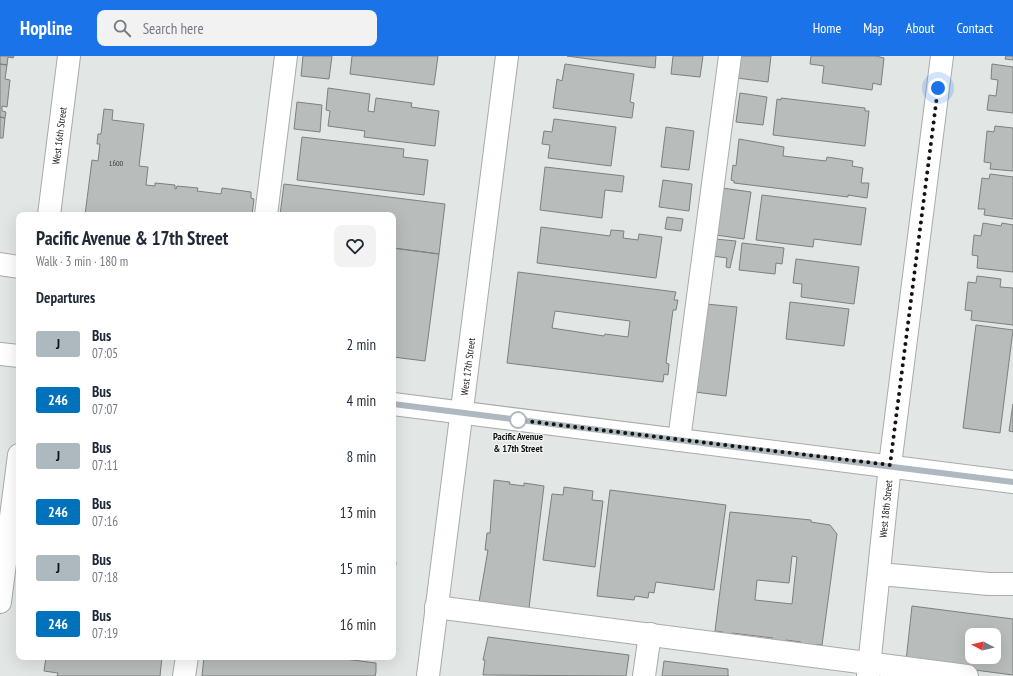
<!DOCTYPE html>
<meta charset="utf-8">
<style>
:root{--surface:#fff;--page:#f2f2f3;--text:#1f2937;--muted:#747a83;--accent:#1a73e8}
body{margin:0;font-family:"PT Sans Narrow",sans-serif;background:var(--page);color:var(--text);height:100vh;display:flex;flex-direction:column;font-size:15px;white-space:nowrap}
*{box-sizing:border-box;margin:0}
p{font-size:13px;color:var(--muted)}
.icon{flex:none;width:22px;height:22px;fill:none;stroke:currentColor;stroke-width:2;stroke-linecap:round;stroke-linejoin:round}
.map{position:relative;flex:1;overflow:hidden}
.sheet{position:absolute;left:16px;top:156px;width:380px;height:448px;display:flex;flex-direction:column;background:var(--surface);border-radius:8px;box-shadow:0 4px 16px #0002}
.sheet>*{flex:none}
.badge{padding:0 8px;border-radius:3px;font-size:14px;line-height:26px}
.needle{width:26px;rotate:277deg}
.buttons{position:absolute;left:965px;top:572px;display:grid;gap:8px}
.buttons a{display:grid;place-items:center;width:36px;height:36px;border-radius:8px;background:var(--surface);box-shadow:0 4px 16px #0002;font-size:20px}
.you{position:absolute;width:20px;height:20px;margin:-10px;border:3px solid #fff;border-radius:50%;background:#1a73e8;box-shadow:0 0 0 6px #1a73e833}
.map>.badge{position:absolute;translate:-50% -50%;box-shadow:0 0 0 2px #fff}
h2{padding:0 20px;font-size:15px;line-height:36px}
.round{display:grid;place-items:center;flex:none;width:42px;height:42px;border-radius:8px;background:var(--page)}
.overview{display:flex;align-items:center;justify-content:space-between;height:68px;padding:0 20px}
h1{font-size:19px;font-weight:800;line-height:30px}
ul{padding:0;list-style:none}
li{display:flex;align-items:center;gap:12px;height:56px;padding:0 20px}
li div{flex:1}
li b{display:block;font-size:15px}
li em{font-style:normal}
li .badge{min-width:44px;font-weight:700;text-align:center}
header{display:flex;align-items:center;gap:24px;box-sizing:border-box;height:56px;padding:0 20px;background:var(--accent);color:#fff}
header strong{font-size:19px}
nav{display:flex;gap:22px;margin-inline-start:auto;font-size:14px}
.search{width:280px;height:36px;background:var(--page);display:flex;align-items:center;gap:10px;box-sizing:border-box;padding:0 14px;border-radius:8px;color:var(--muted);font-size:15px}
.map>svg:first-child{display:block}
.building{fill:#b8bcba;stroke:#7c807e;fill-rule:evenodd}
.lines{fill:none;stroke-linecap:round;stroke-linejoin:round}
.minor-casing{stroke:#a7aba9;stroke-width:24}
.major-casing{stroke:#a7aba9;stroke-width:24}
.minor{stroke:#fff;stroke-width:22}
.major{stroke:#fff;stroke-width:22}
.line-casing{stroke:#fff;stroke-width:9}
.line{stroke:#adb8bf;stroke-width:6}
.walk{stroke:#121312;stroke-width:4;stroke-dasharray:0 7.2}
.stop-dot{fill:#fff;stroke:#adb8bf;stroke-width:2}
.labels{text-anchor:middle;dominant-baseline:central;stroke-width:3;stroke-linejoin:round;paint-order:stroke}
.number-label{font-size:8px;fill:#3c3d3c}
.street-label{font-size:10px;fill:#121312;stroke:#eff3f1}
.stop-label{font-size:10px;font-weight:bold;fill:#121312;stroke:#eff3f1}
</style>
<header>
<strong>Hopline</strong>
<div class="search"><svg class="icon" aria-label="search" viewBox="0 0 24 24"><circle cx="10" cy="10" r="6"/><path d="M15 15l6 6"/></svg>Search here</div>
<nav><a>Home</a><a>Map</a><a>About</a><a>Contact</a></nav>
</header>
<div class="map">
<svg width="1013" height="620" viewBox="0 0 1013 620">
<rect width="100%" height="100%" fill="#e2e6e4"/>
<!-- building -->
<path class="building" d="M 0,0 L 14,0 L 13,2 L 8,1 L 7,9 L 0,8 Z
M 303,0 L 332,0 L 329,23 L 301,20 Z
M 352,0 L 438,0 L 434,29 L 350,18 Z
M 567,0 L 656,0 L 655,12 Z
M 673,0 L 703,0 L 700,21 L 671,18 Z
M 740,0 L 771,0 L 768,26 L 737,22 Z
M 811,0 L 876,0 L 884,2 L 881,29 L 873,27 L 872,34 L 822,27 L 824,10 L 810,8 Z
M 1006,0 L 1013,0 L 1013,4 L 1005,3 Z
M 0,8 L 7,9 L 5,23 L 10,24 L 7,51 L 2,50 L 2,55 L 6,56 L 5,62 L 0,61 Z
M 565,8 L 634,18 L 630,46 L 634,47 L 632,62 L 553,52 L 557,23 L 562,25 Z
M 992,8 L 1013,11 L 1013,57 L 987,54 L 989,39 L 996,40 L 998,24 L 991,23 Z
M 328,32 L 370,38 L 368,55 L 374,56 L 376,42 L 412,47 L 411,51 L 439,55 L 435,90 L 364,81 L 365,75 L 328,70 L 330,55 L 326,54 Z
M 740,37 L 767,41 L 763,69 L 736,66 Z
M 781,42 L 865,52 L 865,55 L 869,55 L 865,90 L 773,79 L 777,43 L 781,44 Z
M 297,46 L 322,49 L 320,76 L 294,73 Z
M 104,53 L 113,54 L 112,64 L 144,68 L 139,110 L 148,111 L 146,129 L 155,130 L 155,127 L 175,129 L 175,133 L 176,133 L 177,130 L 198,132 L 197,135 L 221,138 L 222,132 L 251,136 L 251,142 L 254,143 L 252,159 L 85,159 L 92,104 L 98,105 L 100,88 L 97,88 L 98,78 L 101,78 Z
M 0,61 L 5,62 L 3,82 L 0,82 Z
M 554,63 L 616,71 L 611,110 L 548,102 L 550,89 L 542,88 L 544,75 L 552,76 Z
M 995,70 L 1013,72 L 1013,115 L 990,113 L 991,107 L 984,106 L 987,75 L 994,76 Z
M 666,71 L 694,75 L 689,114 L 661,111 Z
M 302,81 L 404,93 L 403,101 L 428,104 L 424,139 L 297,124 Z
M 739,83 L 784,91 L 783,100 L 826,105 L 827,101 L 853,105 L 852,110 L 863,112 L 861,127 L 869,127 L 867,142 L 848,139 L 848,141 L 734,127 L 734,125 L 731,124 L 733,109 L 736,110 Z
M 545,111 L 624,120 L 622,136 L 605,134 L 602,162 L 540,154 Z
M 990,118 L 1013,121 L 1013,163 L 984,159 L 985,153 L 978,153 L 982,122 L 989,123 Z
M 663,124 L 692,128 L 689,155 L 659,151 Z
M 284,128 L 445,148 L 439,198 L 393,192 L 393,159 L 280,159 Z
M 722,132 L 751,136 L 744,183 L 716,179 Z
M 762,139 L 866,152 L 861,189 L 814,183 L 813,191 L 756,184 Z
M 667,161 L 683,163 L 681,175 L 665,173 Z
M 983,167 L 1001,170 L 1002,167 L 1013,169 L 1013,216 L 977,212 L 978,200 L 972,199 L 974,179 L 981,180 Z
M 541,171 L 610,180 L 611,174 L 624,175 L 623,182 L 638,184 L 639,178 L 662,181 L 656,222 L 537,207 Z
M 715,183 L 736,185 L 730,212 L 726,211 L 727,202 L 713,200 Z
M 742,187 L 784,192 L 782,208 L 776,207 L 775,218 L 739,214 Z
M 393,192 L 439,198 L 425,305 L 393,301 Z
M 796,203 L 859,211 L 854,248 L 801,241 L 802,228 L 793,227 Z
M 518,216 L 676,236 L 674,244 L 678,244 L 676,254 L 673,254 L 666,307 L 669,308 L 668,319 L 664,318 L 663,326 L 507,307 ZM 555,255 L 630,265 L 628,281 L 605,278 L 604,280 L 552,272 Z
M 977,220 L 1001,223 L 1000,231 L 1013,232 L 1013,269 L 971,264 L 972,255 L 965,254 L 968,226 L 976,227 Z
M 790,246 L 849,253 L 844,290 L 786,283 Z
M 706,248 L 737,251 L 726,340 L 695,336 Z
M 976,269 L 1013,274 L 1000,377 L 963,372 Z
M 1013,348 L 1013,376 L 1009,375 Z
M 494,424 L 510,426 L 509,428 L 524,430 L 524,427 L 544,430 L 529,552 L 479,546 L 488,494 L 485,494 L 487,477 L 490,477 Z
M 564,431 L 593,435 L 592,444 L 603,445 L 595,511 L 543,504 L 552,438 L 563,439 Z
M 610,434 L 726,449 L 714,534 L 656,526 L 654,537 L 649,536 L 648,542 L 635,540 L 634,544 L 597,540 Z
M 730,456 L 811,464 L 811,466 L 830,469 L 837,478 L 822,589 L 800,588 L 801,586 L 786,584 L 786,586 L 772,584 L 773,582 L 732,577 L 732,579 L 723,578 L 723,576 L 715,575 ZM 792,500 L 797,501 L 792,548 L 755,544 L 757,524 L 789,527 Z
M 393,506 L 396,506 L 393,530 Z
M 912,550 L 1013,563 L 1013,619 L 906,605 ZM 972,579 L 994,579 L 994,601 L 972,601 Z
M 488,581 L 629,599 L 626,620 L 483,619 L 485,604 L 483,604 Z
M 46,601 L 162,601 L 160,620 L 57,620 L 58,617 L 44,615 Z
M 204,601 L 329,601 L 376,607 L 376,616 L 375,620 L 202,620 Z
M 664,605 L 728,613 L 728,620 L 729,620 L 662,620 Z"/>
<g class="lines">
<!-- minor casing -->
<g class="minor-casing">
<g id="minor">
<path id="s1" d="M 49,159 L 69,0"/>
<path d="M 266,159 L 286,0"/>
<path d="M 0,208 L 19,211"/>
<path d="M 679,384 L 730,0"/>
<path d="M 880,518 L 989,528 L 1013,528"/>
<path d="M 0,546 L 19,399"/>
<path d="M 436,551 L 967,620"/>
<path d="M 184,620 L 187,601"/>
<path id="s2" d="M 428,620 L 507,0"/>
<path d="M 644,620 L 650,578"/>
<path id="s3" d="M 868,620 L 890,409 L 942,0"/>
</g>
</g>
<!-- major casing -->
<g class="major-casing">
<path id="major" d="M 0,298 L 19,300
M 393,348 L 1013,426"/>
</g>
<!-- minor -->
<use href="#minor" class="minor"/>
<!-- major -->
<use href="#major" class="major"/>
</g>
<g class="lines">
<!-- line casing -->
<g class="line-casing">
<path id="line" d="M 393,348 L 1013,426"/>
</g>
<!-- line -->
<use href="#line" class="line"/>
<!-- walk -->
<path class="walk" d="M 518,364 L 890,409 L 938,32"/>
</g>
<!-- markers -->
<circle class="stop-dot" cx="518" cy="364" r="8"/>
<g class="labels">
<!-- number labels -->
<g class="number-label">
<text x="116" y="107">1600</text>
</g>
<!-- street labels -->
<g class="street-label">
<text stroke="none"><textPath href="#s1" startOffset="80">West 16th Street</textPath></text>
<text stroke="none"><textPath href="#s2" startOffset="312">West 17th Street</textPath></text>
<text stroke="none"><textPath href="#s3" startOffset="168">West 18th Street</textPath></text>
</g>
<!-- stop labels -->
<g class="stop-label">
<text x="518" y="380">Pacific Avenue<tspan x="518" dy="12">&amp; 17th Street</tspan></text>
</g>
</g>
</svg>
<div class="buttons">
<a><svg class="needle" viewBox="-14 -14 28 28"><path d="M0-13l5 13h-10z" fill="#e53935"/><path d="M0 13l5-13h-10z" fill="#747a83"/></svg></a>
</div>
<div class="you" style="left:938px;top:32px"></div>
<section class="sheet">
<div class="overview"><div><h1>Pacific Avenue &amp; 17th Street</h1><p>Walk · 3 min · 180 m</p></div><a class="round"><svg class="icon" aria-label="heart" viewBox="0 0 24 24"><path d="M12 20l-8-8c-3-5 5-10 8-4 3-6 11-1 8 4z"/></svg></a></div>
<h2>Departures</h2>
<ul>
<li><span class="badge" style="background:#adb8bf;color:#111">J</span><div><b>Bus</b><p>07:05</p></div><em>2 min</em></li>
<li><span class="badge" style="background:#0072bc;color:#fff">246</span><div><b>Bus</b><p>07:07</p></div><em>4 min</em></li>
<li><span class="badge" style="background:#adb8bf;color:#111">J</span><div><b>Bus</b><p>07:11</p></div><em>8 min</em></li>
<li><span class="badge" style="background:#0072bc;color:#fff">246</span><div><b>Bus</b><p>07:16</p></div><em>13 min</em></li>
<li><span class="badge" style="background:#adb8bf;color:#111">J</span><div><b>Bus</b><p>07:18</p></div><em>15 min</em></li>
<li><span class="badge" style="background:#0072bc;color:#fff">246</span><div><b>Bus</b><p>07:19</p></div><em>16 min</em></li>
</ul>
</section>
</div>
